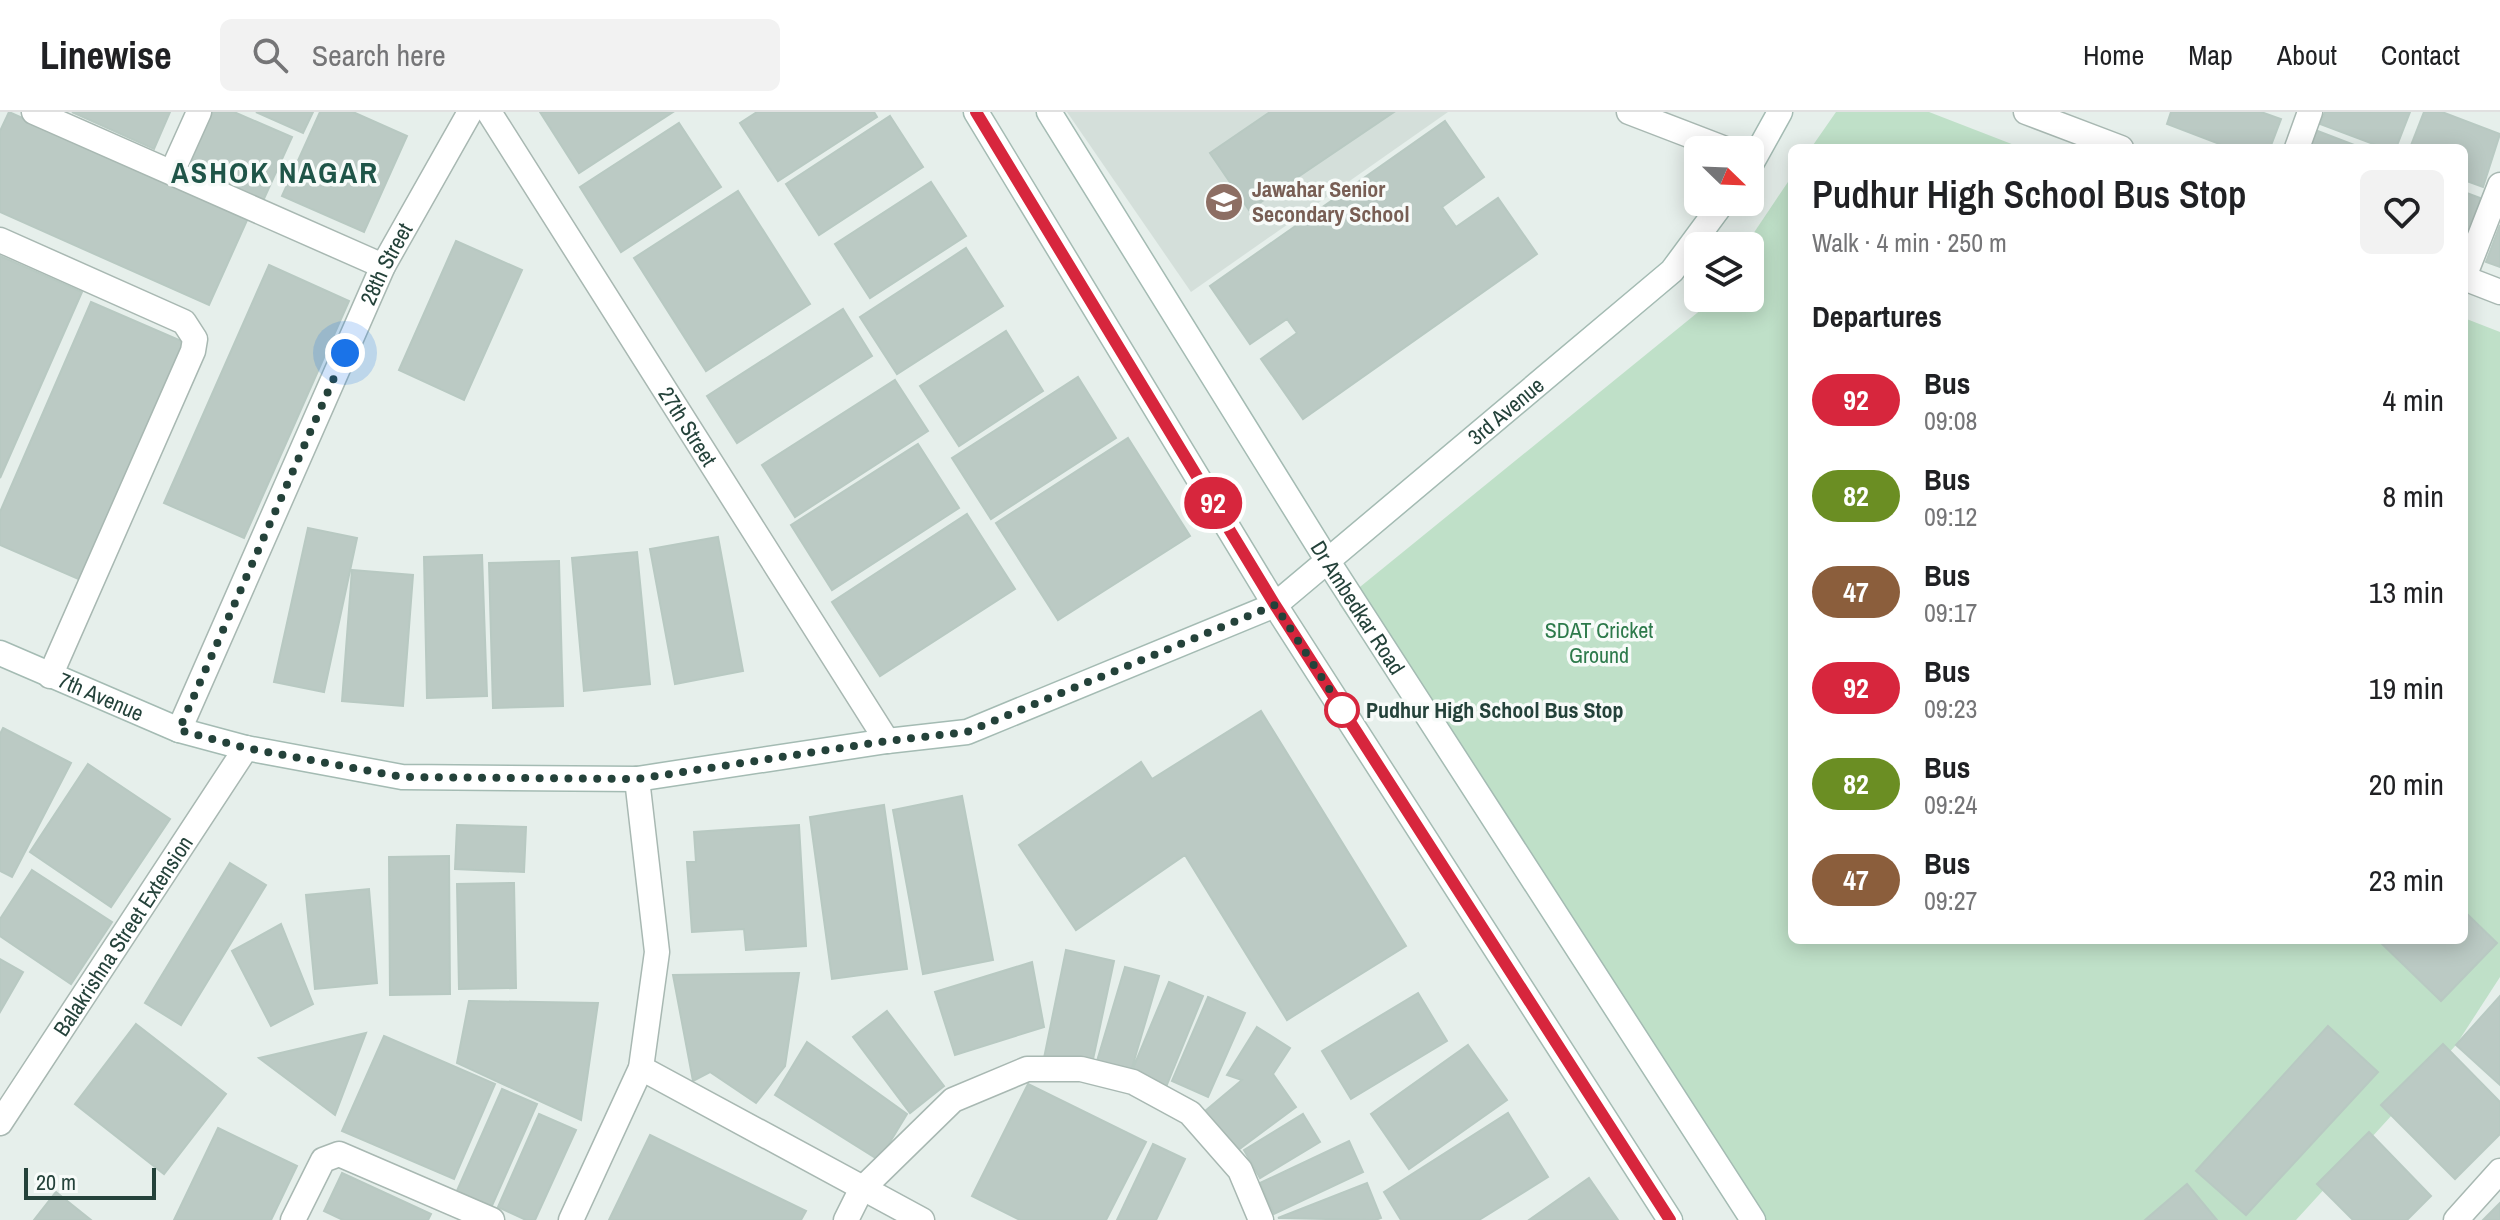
<!DOCTYPE html>
<meta charset="utf-8">
<style>
:root{--surface:#fff;--page:#f2f2f2;--text:#202124;--muted:#757577;--line:#e0e0e0}
body{margin:0;font-family:"Archivo Narrow",sans-serif;background:var(--page);color:var(--text);height:100vh;display:flex;flex-direction:column;font-size:30px;white-space:nowrap}
*{box-sizing:border-box;margin:0}
p{font-size:26px;color:var(--muted)}
.icon{flex:none;width:44px;height:44px;fill:none;stroke:currentColor;stroke-width:2;stroke-linecap:round;stroke-linejoin:round}
.map{position:relative;flex:1;overflow:hidden}
.drawer{position:absolute;left:1788px;top:32px;width:680px;height:800px;display:flex;flex-direction:column;background:var(--surface);border-radius:12px;box-shadow:0 4px 20px #0003}
.drawer>*{flex:none}
.badge{padding:0 16px;border-radius:26px;font-size:28px;line-height:52px}
.needle{width:52px;rotate:113deg}
.controls{position:absolute;left:1684px;top:24px;display:grid;gap:16px}
.controls a{display:grid;place-items:center;width:80px;height:80px;border-radius:12px;background:var(--surface);box-shadow:0 4px 20px #0003;font-size:40px}
.scale{position:absolute;left:24px;bottom:20px;width:132px;box-sizing:border-box;padding-left:8px;border:4px solid #24423a;border-top:0;font-size:22px;line-height:28px;white-space:nowrap;color:#24423a;-webkit-text-stroke:6px #f7fbf9;paint-order:stroke}
.you{position:absolute;width:40px;height:40px;margin:-20px;border:6px solid #fff;border-radius:50%;background:#1a73e8;box-shadow:0 0 0 12px #1a73e833}
.map>.badge{position:absolute;translate:-50% -50%;box-shadow:0 0 0 4px #fff}
h2{padding:0 24px;font-size:30px;line-height:72px}
.round{display:grid;place-items:center;flex:none;width:84px;height:84px;border-radius:12px;background:var(--page)}
.head{display:flex;align-items:center;justify-content:space-between;height:136px;padding:0 24px}
h1{font-size:38px;font-weight:600;line-height:60px}
ul{padding:0;list-style:none}
li{display:flex;align-items:center;gap:24px;height:96px;padding:0 24px}
li div{flex:1}
li b{display:block;font-size:30px}
li em{font-style:normal}
li .badge{min-width:88px;font-weight:700;text-align:center}
header{display:flex;align-items:center;gap:48px;box-sizing:border-box;height:112px;padding:0 40px;background:var(--surface);border-bottom:2px solid var(--line)}
header strong{font-size:38px}
nav{display:flex;gap:44px;margin-inline-start:auto;font-size:28px}
.search{width:560px;height:72px;background:var(--page);display:flex;align-items:center;gap:20px;box-sizing:border-box;padding:0 28px;border-radius:12px;color:var(--muted);font-size:30px}
.map>svg:first-child{display:block}
.built{fill:#d4dfda}
.green{fill:#bfe0c8}
.building{fill:#bbcac4;stroke:#b8c9c2;stroke-width:2}
.lines{fill:none;stroke-linecap:round;stroke-linejoin:round}
.minor-casing{stroke:#a8b8b2;stroke-width:27}
.tertiary-casing{stroke:#a8b8b2;stroke-width:27}
.secondary-casing{stroke:#a4bbb3;stroke-width:27}
.minor{stroke:#fff;stroke-width:24}
.tertiary{stroke:#fff;stroke-width:24}
.secondary{stroke:#fff;stroke-width:24}
.line-casing{stroke:#fff;stroke-width:18}
.line{stroke:#d7263d;stroke-width:12}
.walk{stroke:#24423a;stroke-width:8;stroke-dasharray:0 14.4}
.stop-dot{fill:#fff;stroke:#d7263d;stroke-width:4}
.labels{text-anchor:middle;dominant-baseline:central;stroke-width:7;stroke-linejoin:round;paint-order:stroke}
.education-label{font-size:22px;font-weight:bold;fill:#785e54;stroke:#f7fbf9;text-anchor:start}
.street-label{font-size:22px;fill:#24423a;stroke:#f7fbf9}
.park-label{font-size:22px;fill:#2d7a4b;stroke:#f7fbf9}
.stop-label{font-size:22px;font-weight:bold;fill:#24423a;stroke:#f7fbf9;text-anchor:start}
.district-label{font-size:30px;font-weight:bold;letter-spacing:2px;fill:#1f5548;stroke:#f7fbf9}
</style>
<header>
<strong>Linewise</strong>
<div class="search"><svg class="icon" aria-label="search" viewBox="0 0 24 24"><circle cx="10" cy="10" r="6"/><path d="M15 15l6 6"/></svg>Search here</div>
<nav><a>Home</a><a>Map</a><a>About</a><a>Contact</a></nav>
</header>
<div class="map">
<svg width="2500" height="1108" viewBox="0 0 2500 1108">
<rect width="100%" height="100%" fill="#e6efeb"/>
<!-- built -->
<path class="built" d="M 1067,0 L 1448,0 L 1191,180 Z"/>
<!-- green -->
<path class="green" d="M 1836,0 L 1929,0 L 2022,36 L 1811,36 Z
M 1792,64 L 1792,828 L 2464,828 L 2464,206 L 2500,220 L 2500,865 L 2456,933 L 2296,1108 L 1758,1108 L 1339,492 L 1702,197 L 1709,186 L 1750,186 L 1750,134 L 1745,134 Z"/>
<!-- building -->
<path class="building" d="M 9,0 L 248,106 L 209,193 L 0,100 L 0,19 Z
M 72,0 L 170,0 L 154,37 Z
M 208,0 L 234,0 L 292,25 L 263,89 L 184,53 Z
M 256,0 L 313,0 L 303,21 Z
M 320,0 L 353,0 L 407,24 L 364,120 L 282,84 Z
M 540,0 L 673,0 L 579,61 Z
M 757,0 L 874,0 L 877,5 L 778,69 L 740,11 Z
M 1270,0 L 1394,0 L 1249,98 L 1210,41 Z
M 2171,0 L 2261,0 L 2281,7 L 2270,36 L 2230,36 L 2167,12 Z
M 2325,0 L 2410,0 L 2396,36 L 2384,36 L 2320,12 Z
M 2424,0 L 2442,0 L 2500,22 L 2483,75 L 2464,68 L 2464,36 L 2410,36 Z
M 890,4 L 923,55 L 819,123 L 786,72 Z
M 1445,9 L 1484,65 L 1442,95 L 1456,115 L 1498,86 L 1537,142 L 1303,307 L 1261,247 L 1297,221 L 1287,207 L 1250,232 L 1210,174 Z
M 679,11 L 721,75 L 621,140 L 580,75 Z
M 2315,18 L 2362,36 L 2308,36 Z
M 931,70 L 966,124 L 870,186 L 835,132 Z
M 738,79 L 810,192 L 706,259 L 634,146 Z
M 2464,80 L 2483,87 L 2464,136 Z
M 2500,113 L 2500,155 L 2486,150 Z
M 456,129 L 522,158 L 464,288 L 399,258 Z
M 966,136 L 1003,194 L 897,262 L 860,205 Z
M 0,144 L 82,180 L 0,366 Z
M 269,153 L 349,189 L 244,426 L 164,391 Z
M 91,190 L 186,231 L 83,469 L 0,433 L 0,400 Z
M 843,197 L 872,244 L 737,331 L 707,284 Z
M 1006,219 L 1043,279 L 959,334 L 920,274 Z
M 1078,265 L 1116,326 L 991,407 L 952,346 Z
M 895,268 L 928,319 L 795,405 L 762,353 Z
M 1128,326 L 1190,424 L 1058,508 L 996,411 Z
M 918,332 L 959,396 L 832,478 L 791,413 Z
M 967,402 L 1015,477 L 880,564 L 832,490 Z
M 308,416 L 357,426 L 324,580 L 274,570 Z
M 718,425 L 743,559 L 675,572 L 650,437 Z
M 637,440 L 650,572 L 584,579 L 572,446 Z
M 482,443 L 487,584 L 427,586 L 424,445 Z
M 559,449 L 563,594 L 493,596 L 489,451 Z
M 352,458 L 413,463 L 403,594 L 342,589 Z
M 1261,599 L 1406,834 L 1287,908 L 1185,743 L 1076,818 L 1019,733 L 1141,650 L 1152,667 Z
M 3,616 L 71,651 L 12,765 L 0,759 L 0,622 Z
M 88,652 L 170,707 L 111,795 L 30,740 Z
M 962,684 L 993,848 L 923,862 L 893,698 Z
M 884,693 L 907,857 L 832,867 L 810,705 Z
M 457,713 L 526,715 L 524,760 L 455,757 Z
M 799,713 L 806,834 L 746,838 L 744,817 L 692,820 L 687,750 L 696,750 L 694,720 Z
M 449,744 L 450,882 L 390,883 L 389,745 Z
M 230,751 L 266,773 L 181,913 L 145,891 Z
M 32,758 L 112,810 L 71,872 L 0,824 L 0,807 Z
M 514,771 L 516,876 L 459,877 L 457,772 Z
M 369,777 L 377,871 L 315,877 L 306,783 Z
M 2464,799 L 2497,831 L 2441,889 L 2378,828 L 2464,828 Z
M 281,812 L 313,892 L 271,914 L 232,839 Z
M 1066,838 L 1114,849 L 1092,952 L 1043,951 Z
M 0,847 L 23,860 L 0,900 Z
M 1032,850 L 1044,915 L 955,943 L 935,880 Z
M 1125,855 L 1159,864 L 1131,959 L 1097,949 Z
M 799,861 L 785,954 L 756,991 L 710,960 L 693,969 L 673,863 Z
M 1169,870 L 1203,884 L 1166,975 L 1131,961 Z
M 1418,881 L 1447,929 L 1351,987 L 1322,939 Z
M 2500,884 L 2500,973 L 2456,933 Z
M 1208,885 L 1245,901 L 1208,985 L 1172,969 Z
M 469,889 L 598,891 L 581,1008 L 457,951 Z
M 887,899 L 944,974 L 910,1001 L 853,925 Z
M 136,912 L 226,982 L 164,1062 L 75,992 Z
M 2328,914 L 2378,960 L 2246,1103 L 2196,1059 Z
M 1257,915 L 1290,936 L 1273,962 L 1296,995 L 1234,1041 L 1204,1000 L 1242,968 L 1227,963 Z
M 366,921 L 335,1003 L 259,946 Z
M 384,924 L 495,972 L 454,1067 L 342,1019 Z
M 807,930 L 907,1002 L 879,1048 L 775,983 Z
M 2443,932 L 2500,990 L 2500,1022 L 2455,1067 L 2381,993 Z
M 1468,933 L 1507,988 L 1409,1057 L 1371,1002 Z
M 1028,972 L 1146,1030 L 1106,1108 L 1020,1108 L 972,1084 Z
M 502,977 L 537,992 L 491,1096 L 456,1081 Z
M 1508,1001 L 1548,1065 L 1479,1108 L 1401,1108 L 1384,1080 Z
M 539,1002 L 576,1018 L 535,1108 L 526,1108 L 498,1095 Z
M 1303,1002 L 1320,1030 L 1260,1066 L 1244,1038 Z
M 218,1016 L 297,1054 L 271,1108 L 174,1108 Z
M 2369,1020 L 2431,1084 L 2407,1108 L 2353,1108 L 2317,1072 Z
M 650,1023 L 806,1099 L 801,1108 L 609,1108 Z
M 1349,1029 L 1363,1060 L 1274,1102 L 1260,1071 Z
M 1153,1032 L 1185,1047 L 1156,1108 L 1117,1108 Z
M 342,1061 L 431,1102 L 428,1108 L 343,1108 L 324,1099 Z
M 1589,1066 L 1618,1108 L 1529,1108 Z
M 1367,1071 L 1381,1106 L 1375,1108 L 1278,1106 Z
M 2187,1072 L 2217,1108 L 2145,1108 Z
M 56,1080 L 91,1108 L 34,1108 Z
M 2500,1091 L 2500,1108 L 2483,1108 Z"/>
<g class="lines">
<!-- minor casing -->
<g class="minor-casing">
<g id="minor">
<path d="M 34,0 L 383,154"/>
<path id="s1" d="M 489,0 L 887,629"/>
<path d="M 1629,0 L 1728,38"/>
<path d="M 2297,36 L 2310,0"/>
<path d="M 172,60 L 199,0"/>
<path d="M 0,128 L 184,210 L 195,227 L 193,239 L 50,564"/>
<path d="M 2464,165 L 2500,73"/>
<path d="M 641,956 L 922,1108"/>
<path id="s2" d="M 0,1011 L 246,636"/>
<path d="M 293,1108 L 323,1048 L 339,1042 L 492,1108"/>
<path d="M 571,1108 L 641,956 L 657,840 L 637,667"/>
<path d="M 846,1108 L 861,1078 L 953,988 L 1027,957 L 1081,957 L 1133,970 L 1190,1001 L 1240,1058 L 1261,1108"/>
<path d="M 2456,1108 L 2500,1059"/>
</g>
</g>
<!-- tertiary casing -->
<g class="tertiary-casing">
<g id="tertiary">
<path d="M 2026,0 L 2121,36"/>
<path d="M 2464,166 L 2500,180"/>
<path id="s3" d="M 179,618 L 383,154 L 470,0"/>
</g>
</g>
<!-- secondary casing -->
<g class="secondary-casing">
<g id="secondary">
<path d="M 976,0 L 1275,493 L 1670,1108"/>
<path id="s4" d="M 1049,0 L 1329,451 L 1753,1108"/>
<path d="M 1750,54 L 1780,0"/>
<path id="s5" d="M 0,541 L 179,618 L 246,636 L 402,665 L 637,667 L 887,629 L 967,620 L 1275,493 L 1672,159 L 1723,90"/>
</g>
</g>
<!-- minor -->
<use href="#minor" class="minor"/>
<!-- tertiary -->
<use href="#tertiary" class="tertiary"/>
<!-- secondary -->
<use href="#secondary" class="secondary"/>
</g>
<g class="lines">
<!-- line casing -->
<g class="line-casing">
<path id="line" d="M 976,0 L 1275,493 L 1670,1108"/>
</g>
<!-- line -->
<use href="#line" class="line"/>
<!-- walk -->
<path class="walk" d="M 345,241 L 179,618 L 246,636 L 402,665 L 637,667 L 887,629 L 967,620 L 1275,493 L 1344,600 L 1342,598"/>
</g>
<!-- icons -->
<defs>
<g id="school-disc" transform="scale(2)"><circle r="9.5" fill="#8d6e63" stroke="#f7fbf9"/><path d="M0-5L7-2L0 1L-7-2ZM-4 1L0 2.5L4 1V4Q0 6-4 4Z" fill="#fff"/></g>
</defs>
<g fill-rule="evenodd">
<use href="#school-disc" x="1224" y="90"/>
</g>
<!-- markers -->
<circle class="stop-dot" cx="1342" cy="598" r="16"/>
<g class="labels">
<!-- education labels -->
<g class="education-label">
<text x="1252" y="77">Jawahar Senior<tspan x="1252" dy="25">Secondary School</tspan></text>
</g>
<!-- street labels -->
<g class="street-label">
<text stroke="none"><textPath href="#s3" startOffset="510">28th Street</textPath></text>
<text stroke="none"><textPath href="#s5" startOffset="1626">3rd Avenue</textPath></text>
<text stroke="none"><textPath href="#s1" startOffset="372">27th Street</textPath></text>
<text stroke="none"><textPath href="#s4" startOffset="584">Dr Ambedkar Road</textPath></text>
<text stroke="none"><textPath href="#s5" startOffset="110">7th Avenue</textPath></text>
<text stroke="none"><textPath href="#s2" startOffset="224">Balakrishna Street Extension</textPath></text>
</g>
<!-- park labels -->
<g class="park-label">
<text x="1599" y="518">SDAT Cricket<tspan x="1599" dy="25">Ground</tspan></text>
</g>
<!-- stop labels -->
<g class="stop-label">
<text x="1366" y="598">Pudhur High School Bus Stop</text>
</g>
<!-- district labels -->
<g class="district-label">
<text x="275" y="60">ASHOK NAGAR</text>
</g>
</g>
</svg>
<div class="controls">
<a><svg class="needle" viewBox="-14 -14 28 28"><path d="M0-13l5 13h-10z" fill="#e53935"/><path d="M0 13l5-13h-10z" fill="#757577"/></svg></a>
<a><svg class="icon" aria-label="layers" viewBox="0 0 24 24"><path d="M12 4l9 5-9 5-9-5zM3 14l9 5 9-5"/></svg></a>
</div>
<div class="scale">20 m</div>
<div class="you" style="left:345px;top:241px"></div>
<b class="badge" style="left:1213px;top:391px;background:#d7263d;color:#fff">92</b>
<section class="drawer">
<div class="head"><div><h1>Pudhur High School Bus Stop</h1><p>Walk · 4 min · 250 m</p></div><a class="round"><svg class="icon" aria-label="heart" viewBox="0 0 24 24"><path d="M12 20l-8-8c-3-5 5-10 8-4 3-6 11-1 8 4z"/></svg></a></div>
<h2>Departures</h2>
<ul>
<li><span class="badge" style="background:#d7263d;color:#fff">92</span><div><b>Bus</b><p>09:08</p></div><em>4 min</em></li>
<li><span class="badge" style="background:#6b8e23;color:#fff">82</span><div><b>Bus</b><p>09:12</p></div><em>8 min</em></li>
<li><span class="badge" style="background:#8b5e3c;color:#fff">47</span><div><b>Bus</b><p>09:17</p></div><em>13 min</em></li>
<li><span class="badge" style="background:#d7263d;color:#fff">92</span><div><b>Bus</b><p>09:23</p></div><em>19 min</em></li>
<li><span class="badge" style="background:#6b8e23;color:#fff">82</span><div><b>Bus</b><p>09:24</p></div><em>20 min</em></li>
<li><span class="badge" style="background:#8b5e3c;color:#fff">47</span><div><b>Bus</b><p>09:27</p></div><em>23 min</em></li>
</ul>
</section>
</div>
